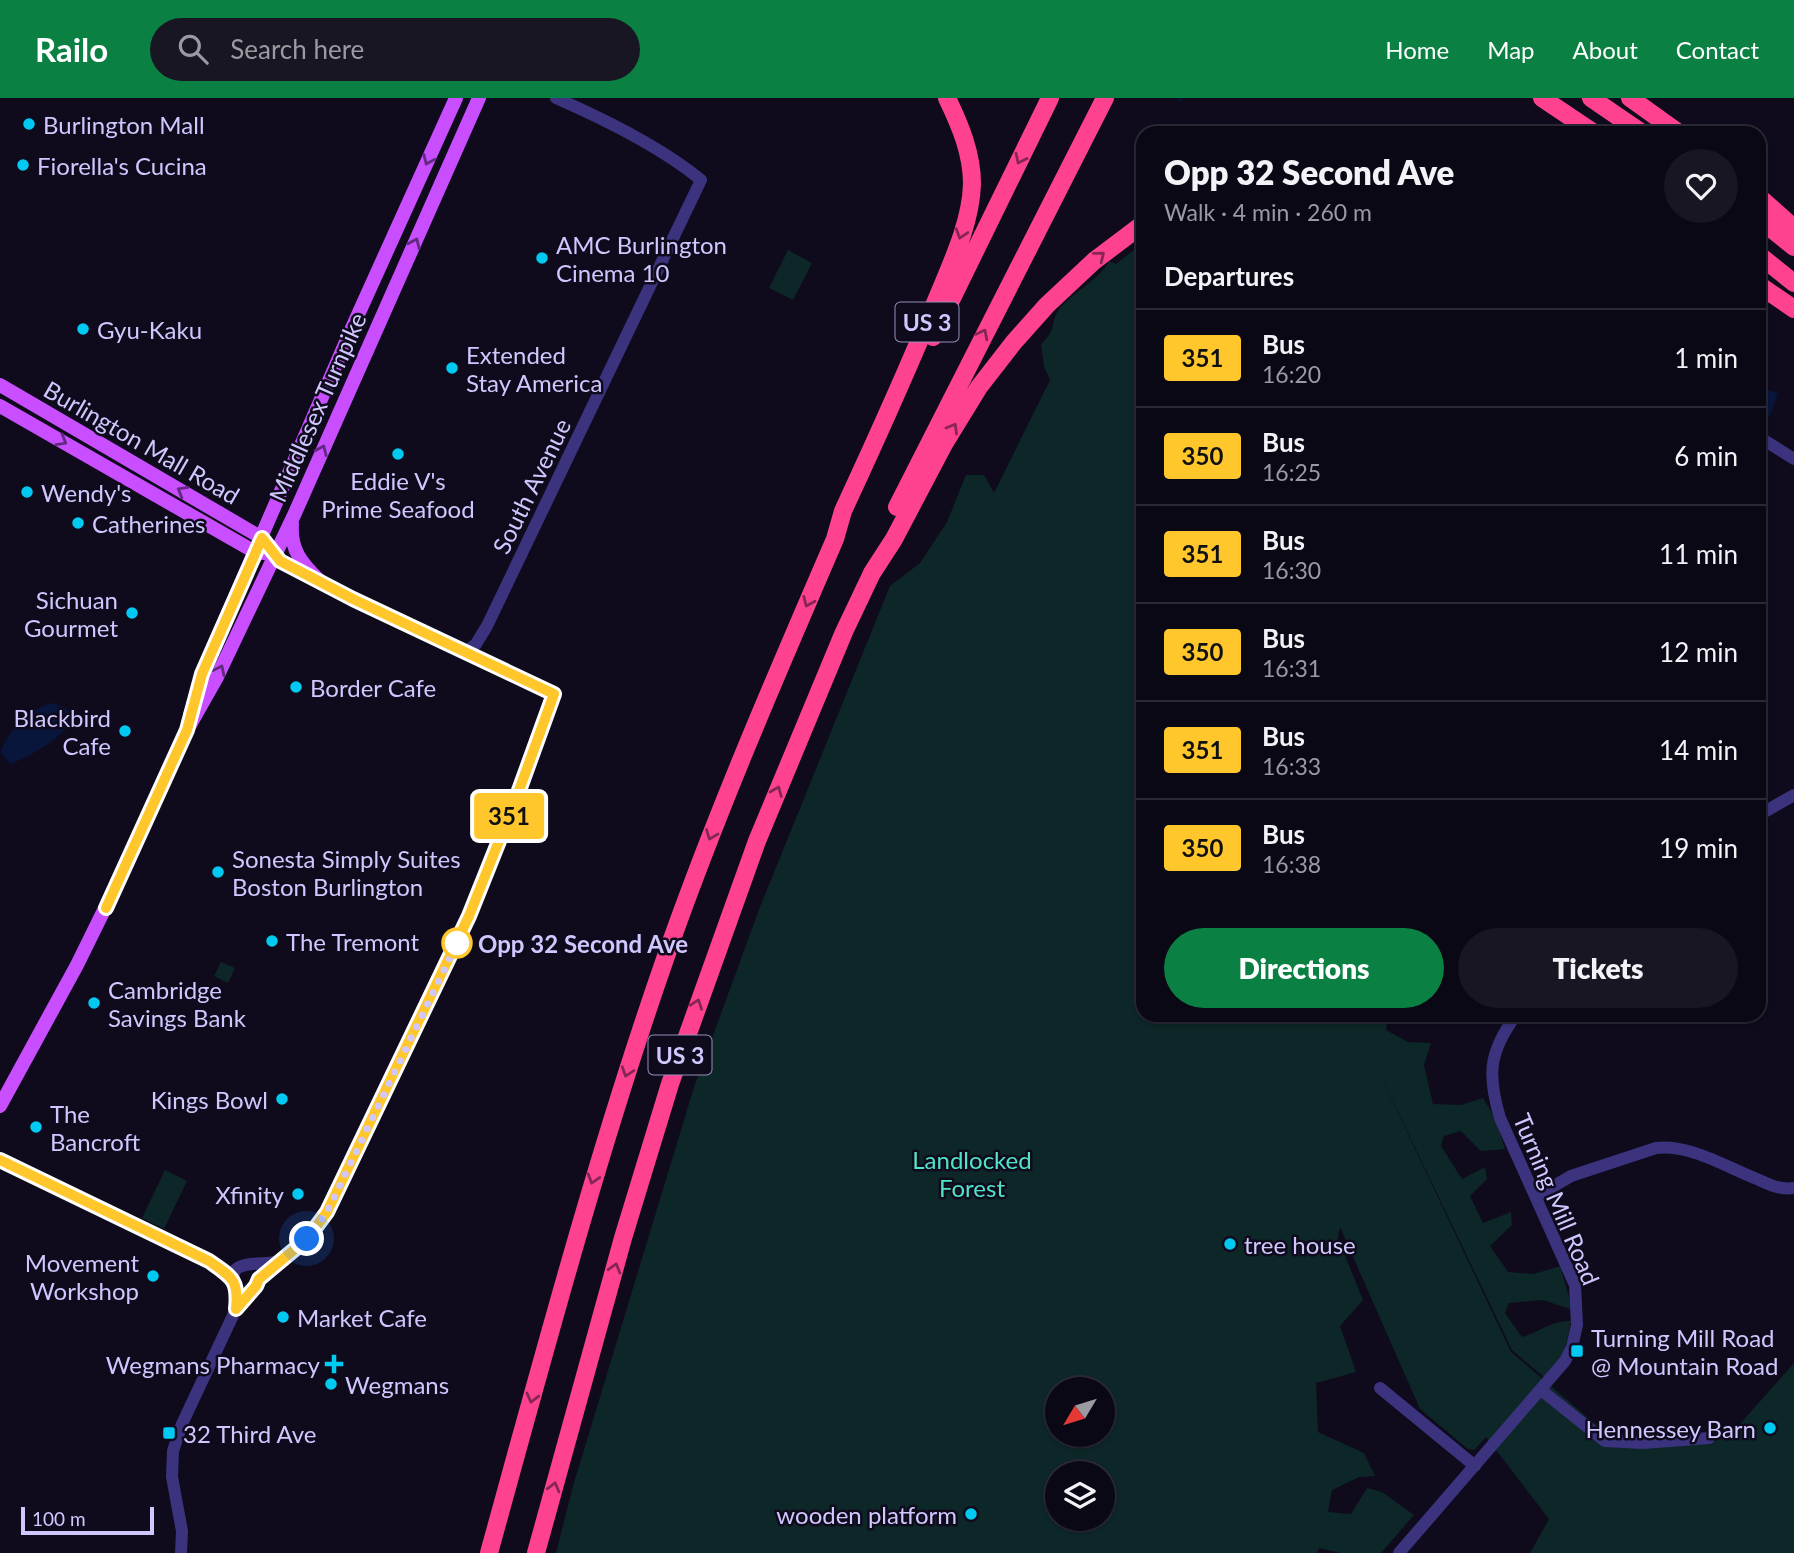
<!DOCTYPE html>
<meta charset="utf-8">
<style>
:root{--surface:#0b0816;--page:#191623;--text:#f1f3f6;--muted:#9a9aa1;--line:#2b2935;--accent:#0b8043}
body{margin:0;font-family:Lato,sans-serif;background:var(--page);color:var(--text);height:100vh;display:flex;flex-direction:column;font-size:26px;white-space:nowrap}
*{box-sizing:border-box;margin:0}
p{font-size:23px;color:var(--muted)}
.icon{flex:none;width:38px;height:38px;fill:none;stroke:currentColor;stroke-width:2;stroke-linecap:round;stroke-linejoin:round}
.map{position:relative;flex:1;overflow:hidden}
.drawer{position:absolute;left:1136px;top:28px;width:630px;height:896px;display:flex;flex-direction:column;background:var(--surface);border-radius:21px;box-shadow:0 2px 5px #0004,0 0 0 2px var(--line)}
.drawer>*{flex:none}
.badge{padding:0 14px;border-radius:5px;font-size:24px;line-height:46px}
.needle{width:46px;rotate:232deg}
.tools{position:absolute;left:1045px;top:1279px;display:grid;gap:14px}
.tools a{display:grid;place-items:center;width:70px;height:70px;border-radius:50%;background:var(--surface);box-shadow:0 2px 5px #0004,0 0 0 2px var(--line);font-size:35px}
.scale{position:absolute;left:21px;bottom:18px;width:133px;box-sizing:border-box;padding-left:7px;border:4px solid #d1c7ff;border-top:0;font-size:19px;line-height:24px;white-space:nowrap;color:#d1c7ff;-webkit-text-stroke:5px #0f0b1d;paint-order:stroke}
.you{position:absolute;width:35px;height:35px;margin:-18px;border:5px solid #fff;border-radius:50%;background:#1a73e8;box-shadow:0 0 0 10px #1a73e833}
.map>.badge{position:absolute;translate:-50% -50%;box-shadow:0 0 0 4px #fff}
h2{padding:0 28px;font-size:26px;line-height:63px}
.round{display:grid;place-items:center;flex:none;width:74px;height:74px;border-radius:37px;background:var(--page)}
.headline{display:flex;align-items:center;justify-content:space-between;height:119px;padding:0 28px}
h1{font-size:33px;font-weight:800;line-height:52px}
.action{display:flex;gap:14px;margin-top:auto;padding:14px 28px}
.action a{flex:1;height:80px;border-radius:42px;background:var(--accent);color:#fff;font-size:28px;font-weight:800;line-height:80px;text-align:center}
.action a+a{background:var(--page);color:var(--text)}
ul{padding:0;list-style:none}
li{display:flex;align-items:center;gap:21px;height:98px;padding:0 28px;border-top:2px solid var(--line)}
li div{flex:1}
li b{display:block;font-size:26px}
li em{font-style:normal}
li .badge{min-width:77px;font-weight:700;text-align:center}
header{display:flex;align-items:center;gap:42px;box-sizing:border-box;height:98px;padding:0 35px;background:var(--accent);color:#fff}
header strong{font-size:33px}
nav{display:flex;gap:38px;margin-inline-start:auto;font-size:24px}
.search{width:490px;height:63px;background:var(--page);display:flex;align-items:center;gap:18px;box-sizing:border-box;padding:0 24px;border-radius:38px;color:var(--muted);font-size:26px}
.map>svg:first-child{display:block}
.green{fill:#0d2627;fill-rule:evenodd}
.water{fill:#07163a}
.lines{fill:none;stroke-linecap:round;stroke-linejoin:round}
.stream{stroke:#07163a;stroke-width:2.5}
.minor{stroke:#3b337e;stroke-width:12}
.major{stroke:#c84eff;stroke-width:14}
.highway{stroke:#ff4290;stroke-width:18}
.oneway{stroke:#872656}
.oneway2{stroke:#622983}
.line-casing{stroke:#fff;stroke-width:16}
.line{stroke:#ffc72c;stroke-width:10}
.walk{stroke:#d1c7ff;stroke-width:7;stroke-dasharray:0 12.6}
.poi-dot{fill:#00caf2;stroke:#0f0b1d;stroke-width:2.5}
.stop-dot{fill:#fff;stroke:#ffc72c;stroke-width:3.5}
.labels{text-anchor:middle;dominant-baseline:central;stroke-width:5;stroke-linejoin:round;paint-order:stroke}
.shield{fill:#0f0b1d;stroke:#978fbb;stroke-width:2}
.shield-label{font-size:23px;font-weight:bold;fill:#d1c7ff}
.poi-label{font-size:24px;fill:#d1c7ff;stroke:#0f0b1d;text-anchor:start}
.street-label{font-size:24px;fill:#d1c7ff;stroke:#0f0b1d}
.stop-label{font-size:24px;font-weight:bold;fill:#d1c7ff;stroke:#0f0b1d;text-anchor:start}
.park-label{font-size:24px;fill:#4fe3c7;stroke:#0f0b1d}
</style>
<header>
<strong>Railo</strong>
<div class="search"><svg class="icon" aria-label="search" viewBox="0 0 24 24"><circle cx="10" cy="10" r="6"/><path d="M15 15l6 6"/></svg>Search here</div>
<nav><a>Home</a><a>Map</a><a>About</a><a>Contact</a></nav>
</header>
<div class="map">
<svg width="1794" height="1455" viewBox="0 0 1794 1455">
<rect width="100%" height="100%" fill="#0f0b1d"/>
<!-- green -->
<path class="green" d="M 1143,145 L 1143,917 L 1388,917 L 1386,932 L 1408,944 L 1431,945 L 1424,967 L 1433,1006 L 1461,1007 L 1483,1000 L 1496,1022 L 1505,1051 L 1481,1053 L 1461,1033 L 1444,1038 L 1441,1048 L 1462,1081 L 1485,1069 L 1487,1081 L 1470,1098 L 1483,1125 L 1511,1114 L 1512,1127 L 1490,1148 L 1508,1174 L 1534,1176 L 1560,1168 L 1570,1202 L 1570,1211 L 1543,1202 L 1509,1205 L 1505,1215 L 1522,1239 C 1539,1234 1553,1222 1571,1223 C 1567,1249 1562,1260 1546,1281 L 1512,1252 L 1374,964 L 1511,1254 L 1608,1337 L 1732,1335 L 1794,1265 L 1794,1455 L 1530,1455 L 1549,1421 L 1486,1339 L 1474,1352 L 1468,1351 L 1420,1311 L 1340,1129 L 1338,1140 L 1363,1202 L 1340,1228 L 1356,1274 L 1316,1285 L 1318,1334 L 1364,1355 L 1375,1378 L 1359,1379 L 1332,1392 L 1328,1414 L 1351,1416 L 1367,1390 L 1382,1394 L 1414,1417 L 1381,1455 L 1340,1455 L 1319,1450 L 1317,1455 L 556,1455 L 573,1388 L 694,989 L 760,809 L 890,488 L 920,465 L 947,424 L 966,377 L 984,377 L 994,395 L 1050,282 L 1044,269 L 1041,246 C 1057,232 1050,225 1058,213 C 1072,193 1098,184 1109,163 L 1116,166 ZM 1057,1292 L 1102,1292 L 1102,1337 L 1057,1337 ZM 1057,1376 L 1102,1376 L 1102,1421 L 1057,1421 Z
M 788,152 L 812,165 L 793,202 L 769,190 Z
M 221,864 L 235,870 L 228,885 L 214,878 Z
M 1436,917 L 1506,917 L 1503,920 L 1469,923 Z
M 165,1072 L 187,1083 L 164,1131 L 142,1120 Z"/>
<!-- water -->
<path class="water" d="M 1768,292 L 1778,295 L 1770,318 L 1759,314 L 1759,299 L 1765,301 Z
M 52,605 C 106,618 29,660 10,666 L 1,655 C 6,633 31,610 52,605 Z"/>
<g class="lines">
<!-- stream -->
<path class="stream" d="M 1179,2 L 1180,0"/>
<!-- minor -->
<path class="minor" d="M 1759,339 L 1794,361
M 465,554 L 476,546 L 487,528 L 701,82 C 661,49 604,21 556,0
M 1759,717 L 1794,697
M 0,1062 L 209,1163 L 233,1179
M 1537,1098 L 1571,1078 L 1656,1050 C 1690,1046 1726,1069 1757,1081 C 1770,1087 1780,1092 1794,1090
M 236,1211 L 237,1189 L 233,1179 L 235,1172 C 245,1163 265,1167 279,1163
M 1380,1290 L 1475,1368
M 1541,1292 L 1605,1343 L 1643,1345 L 1709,1340
M 181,1455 L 182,1433 L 172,1379 L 173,1353 L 182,1326 L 236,1211 L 256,1188 L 259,1181 L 307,1141 L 327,1113 L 469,818 L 526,675 L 554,596 L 358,503 L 280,463 L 275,456
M 1399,1455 L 1565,1263 L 1572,1249 L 1577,1227 L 1575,1187 L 1500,1020 C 1487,976 1489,954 1516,917"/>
<!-- major -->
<path class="major" d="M 0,287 L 262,440 L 267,447
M 0,308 L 255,454 L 264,455
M 292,426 C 290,452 302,466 320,483
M 190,617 L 212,552 L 352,230 L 456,0
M 0,1008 L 77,867 L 109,802 L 187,632 L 217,579 L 295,415 L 479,0"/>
<!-- highway -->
<path class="highway" d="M 1542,0 L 1594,35
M 1591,0 L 1642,35
M 1630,0 L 1679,35
M 1759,99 L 1794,130
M 1759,121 L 1794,149
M 1759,157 L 1794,185
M 1759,187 L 1794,211
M 933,239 L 1050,0
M 897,409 L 1105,0
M 489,1455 C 544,1256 597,1056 665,861 C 715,718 775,580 835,441 L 843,413 C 876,342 908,271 938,198 C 952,164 971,124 972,86 C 972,55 960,27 947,0
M 536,1455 L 623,1140 L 670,986 L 757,743 L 844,534 L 872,475 L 894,441 L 944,346 L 979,289 L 1014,244 L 1047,207 L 1094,163 L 1143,126"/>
</g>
<!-- one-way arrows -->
<defs><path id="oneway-chevron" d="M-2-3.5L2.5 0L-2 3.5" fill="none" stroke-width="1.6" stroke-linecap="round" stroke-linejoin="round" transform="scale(1.75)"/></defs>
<g class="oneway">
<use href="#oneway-chevron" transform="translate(1020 61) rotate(116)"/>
<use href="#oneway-chevron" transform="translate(961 136) rotate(108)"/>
<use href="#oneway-chevron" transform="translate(1100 158) rotate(-39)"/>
<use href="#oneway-chevron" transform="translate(983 236) rotate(-63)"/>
<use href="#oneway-chevron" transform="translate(953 330) rotate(-60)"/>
<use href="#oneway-chevron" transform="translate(808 504) rotate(114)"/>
<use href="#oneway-chevron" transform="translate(777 693) rotate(-68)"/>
<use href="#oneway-chevron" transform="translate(711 737) rotate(111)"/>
<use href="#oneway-chevron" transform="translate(697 906) rotate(-71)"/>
<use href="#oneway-chevron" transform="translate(627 974) rotate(108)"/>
<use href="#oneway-chevron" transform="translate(593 1081) rotate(107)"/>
<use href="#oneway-chevron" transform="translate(615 1170) rotate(-74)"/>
<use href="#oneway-chevron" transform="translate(532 1300) rotate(105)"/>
<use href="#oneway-chevron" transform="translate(554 1389) rotate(-75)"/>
</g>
<g class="oneway2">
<use href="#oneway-chevron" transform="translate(428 62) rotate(114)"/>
<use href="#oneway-chevron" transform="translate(415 145) rotate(-66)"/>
<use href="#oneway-chevron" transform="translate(62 343) rotate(30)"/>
<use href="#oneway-chevron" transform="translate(322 352) rotate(-66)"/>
<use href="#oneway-chevron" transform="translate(182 393) rotate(-150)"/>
<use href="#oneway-chevron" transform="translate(220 572) rotate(-64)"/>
</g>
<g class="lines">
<!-- line casing -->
<g class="line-casing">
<path id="line" d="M 0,1062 L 209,1163 C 232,1179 239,1182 236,1211 L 256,1188 L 259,1181 L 307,1141 L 327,1114 L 469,818 L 517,698 L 554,596 L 353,501 L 280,463 L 262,440 L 202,576 L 187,632 L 106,810"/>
</g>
<!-- line -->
<use href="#line" class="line"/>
<!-- walk -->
<path class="walk" d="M 307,1141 L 327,1114 L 458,843 L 457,845"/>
</g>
<!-- markers -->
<g class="poi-dot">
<circle cx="29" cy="26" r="7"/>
<circle cx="23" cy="67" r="7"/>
<circle cx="542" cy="160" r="7"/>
<circle cx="83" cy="231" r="7"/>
<circle cx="452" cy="270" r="7"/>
<circle cx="398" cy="356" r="7"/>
<circle cx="27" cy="394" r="7"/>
<circle cx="78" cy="425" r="7"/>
<circle cx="132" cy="515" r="7"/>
<circle cx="296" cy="589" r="7"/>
<circle cx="125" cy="633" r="7"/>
<circle cx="218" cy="774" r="7"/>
<circle cx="272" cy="843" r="7"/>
<circle cx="94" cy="905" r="7"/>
<circle cx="282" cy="1001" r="7"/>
<circle cx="36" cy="1029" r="7"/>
<circle cx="298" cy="1096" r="7"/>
<circle cx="1230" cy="1146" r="7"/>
<circle cx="153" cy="1178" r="7"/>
<circle cx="283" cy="1219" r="7"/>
<rect x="1570" y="1246" width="14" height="14" rx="3.5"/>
<path d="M330.5 1255.5h7v7h7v7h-7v7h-7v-7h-7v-7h7z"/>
<circle cx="331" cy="1286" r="7"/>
<circle cx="1770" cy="1330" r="7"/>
<rect x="162" y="1328" width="14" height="14" rx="3.5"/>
<circle cx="971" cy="1416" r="7"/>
</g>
<circle class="stop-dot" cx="457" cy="845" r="14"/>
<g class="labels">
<!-- shield labels -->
<g class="shield">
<rect x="895.5" y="204.5" width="63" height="39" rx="5"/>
<rect x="648.5" y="937.5" width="63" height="39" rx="5"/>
</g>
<g class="shield-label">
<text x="927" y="224">US 3</text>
<text x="680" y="957">US 3</text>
</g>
<!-- poi labels -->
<g class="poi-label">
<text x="43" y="26">Burlington Mall</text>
<text x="37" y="67">Fiorella's Cucina</text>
<text x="556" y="146">AMC Burlington<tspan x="556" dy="28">Cinema 10</tspan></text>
<text x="97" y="231">Gyu-Kaku</text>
<text x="466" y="256">Extended<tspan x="466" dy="28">Stay America</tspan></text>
<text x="398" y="382" text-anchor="middle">Eddie V's<tspan x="398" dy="28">Prime Seafood</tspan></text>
<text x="41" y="394">Wendy's</text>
<text x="92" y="425">Catherines</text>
<text x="118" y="501" text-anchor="end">Sichuan<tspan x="118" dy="28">Gourmet</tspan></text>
<text x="310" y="589">Border Cafe</text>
<text x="111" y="619" text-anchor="end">Blackbird<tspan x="111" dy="28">Cafe</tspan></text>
<text x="232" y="760">Sonesta Simply Suites<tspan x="232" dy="28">Boston Burlington</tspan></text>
<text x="286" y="843">The Tremont</text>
<text x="108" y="891">Cambridge<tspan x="108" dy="28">Savings Bank</tspan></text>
<text x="268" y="1001" text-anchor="end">Kings Bowl</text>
<text x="50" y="1015">The<tspan x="50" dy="28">Bancroft</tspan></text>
<text x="284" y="1096" text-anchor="end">Xfinity</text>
<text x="1244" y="1146">tree house</text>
<text x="139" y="1164" text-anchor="end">Movement<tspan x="139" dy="28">Workshop</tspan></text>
<text x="297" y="1219">Market Cafe</text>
<text x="1591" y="1239">Turning Mill Road<tspan x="1591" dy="28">@ Mountain Road</tspan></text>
<text x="320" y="1266" text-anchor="end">Wegmans Pharmacy</text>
<text x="345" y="1286">Wegmans</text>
<text x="1756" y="1330" text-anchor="end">Hennessey Barn</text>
<text x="183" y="1335">32 Third Ave</text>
<text x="957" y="1416" text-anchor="end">wooden platform</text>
</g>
<!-- street labels -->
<g class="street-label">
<text transform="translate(317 309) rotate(-66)">Middlesex Turnpike</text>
<text transform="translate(142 344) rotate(30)">Burlington Mall Road</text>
<text transform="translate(531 388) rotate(-64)">South Avenue</text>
<text transform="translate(1557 1101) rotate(67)">Turning Mill Road</text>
</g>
<!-- stop labels -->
<g class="stop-label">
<text x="478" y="845">Opp 32 Second Ave</text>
</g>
<!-- park labels -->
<g class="park-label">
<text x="972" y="1061">Landlocked<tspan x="972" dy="28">Forest</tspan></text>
</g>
</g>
</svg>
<div class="tools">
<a><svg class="needle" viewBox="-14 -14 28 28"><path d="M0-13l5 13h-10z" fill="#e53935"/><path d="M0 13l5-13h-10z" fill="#9a9aa1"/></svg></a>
<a><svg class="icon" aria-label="layers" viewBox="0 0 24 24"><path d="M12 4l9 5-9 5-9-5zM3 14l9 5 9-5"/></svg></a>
</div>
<div class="scale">100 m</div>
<div class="you" style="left:307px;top:1141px"></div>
<b class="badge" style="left:509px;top:718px;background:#ffc72c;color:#111">351</b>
<section class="drawer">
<div class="headline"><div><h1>Opp 32 Second Ave</h1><p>Walk · 4 min · 260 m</p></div><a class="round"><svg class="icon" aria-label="heart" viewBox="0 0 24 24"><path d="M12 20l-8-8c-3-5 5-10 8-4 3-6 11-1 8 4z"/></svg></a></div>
<h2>Departures</h2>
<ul>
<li><span class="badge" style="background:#ffc72c;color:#111">351</span><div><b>Bus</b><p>16:20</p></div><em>1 min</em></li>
<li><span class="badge" style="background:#ffc72c;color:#111">350</span><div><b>Bus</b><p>16:25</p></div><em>6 min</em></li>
<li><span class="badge" style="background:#ffc72c;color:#111">351</span><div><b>Bus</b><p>16:30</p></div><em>11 min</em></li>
<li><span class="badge" style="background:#ffc72c;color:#111">350</span><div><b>Bus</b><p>16:31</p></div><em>12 min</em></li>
<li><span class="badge" style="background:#ffc72c;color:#111">351</span><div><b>Bus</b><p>16:33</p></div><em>14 min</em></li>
<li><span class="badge" style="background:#ffc72c;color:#111">350</span><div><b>Bus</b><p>16:38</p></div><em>19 min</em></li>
</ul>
<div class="action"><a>Directions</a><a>Tickets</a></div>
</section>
</div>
